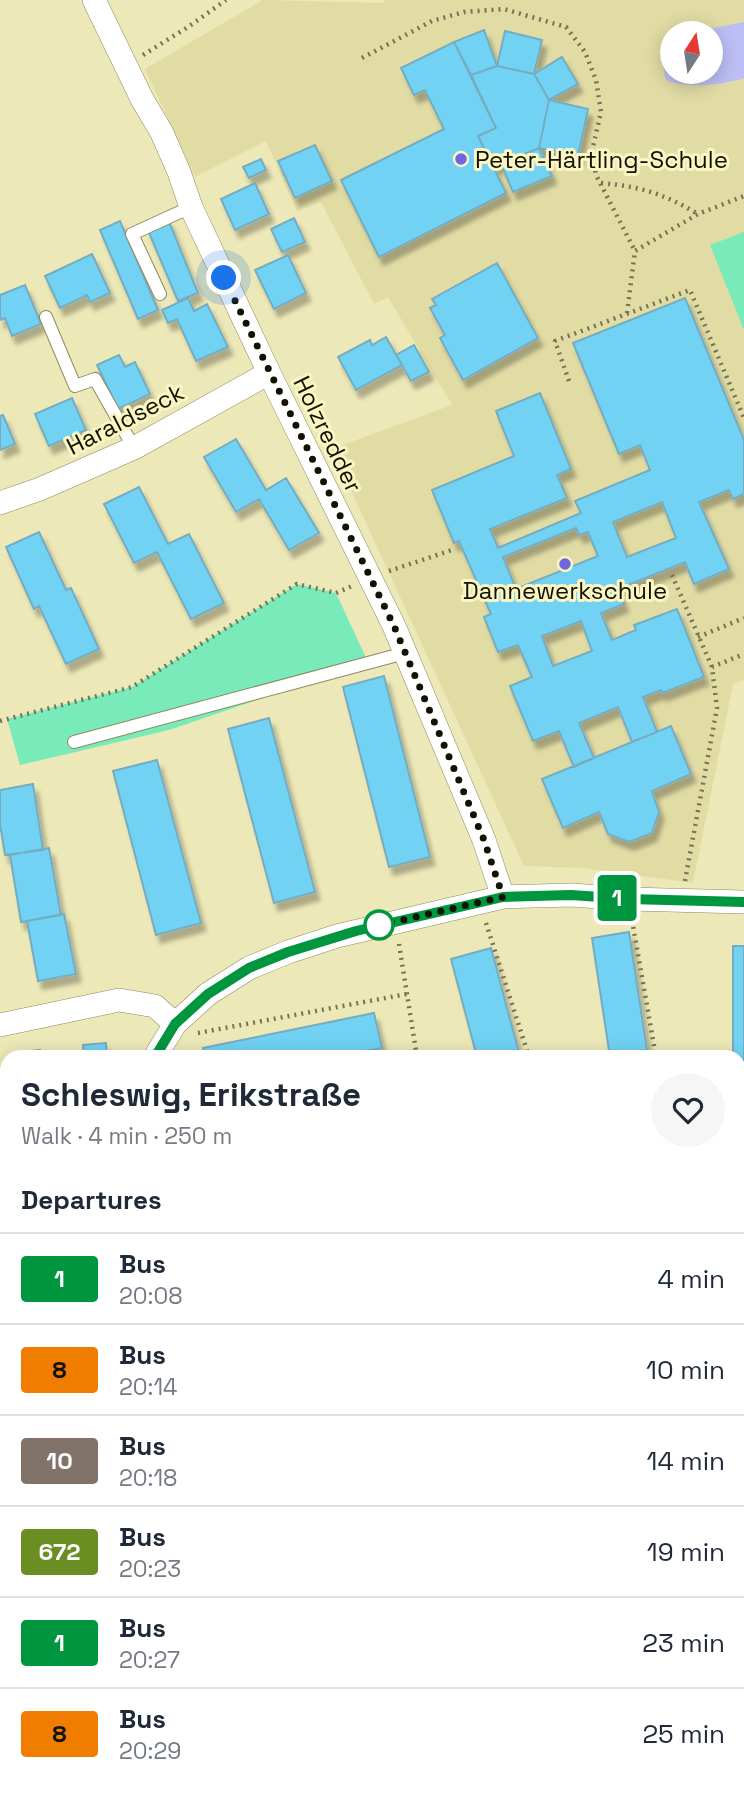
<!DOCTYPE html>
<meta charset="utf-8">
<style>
:root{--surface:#fff;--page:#f6f6f7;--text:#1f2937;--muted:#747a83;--line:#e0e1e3}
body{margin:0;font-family:"Space Grotesk",sans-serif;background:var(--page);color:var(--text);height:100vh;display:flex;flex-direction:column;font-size:26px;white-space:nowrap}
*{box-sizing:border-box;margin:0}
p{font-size:23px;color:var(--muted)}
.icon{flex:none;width:38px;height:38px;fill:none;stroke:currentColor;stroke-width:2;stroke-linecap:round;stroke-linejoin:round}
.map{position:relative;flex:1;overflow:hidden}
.details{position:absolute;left:0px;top:1050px;width:746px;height:744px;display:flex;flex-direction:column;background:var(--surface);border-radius:21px 21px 0 0;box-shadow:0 4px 18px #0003}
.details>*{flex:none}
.badge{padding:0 14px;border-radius:5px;font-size:24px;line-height:46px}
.needle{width:46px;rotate:12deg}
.buttons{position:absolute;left:660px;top:21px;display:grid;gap:14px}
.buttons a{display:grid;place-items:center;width:63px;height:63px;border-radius:50%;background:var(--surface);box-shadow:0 4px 18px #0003;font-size:35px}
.you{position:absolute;width:35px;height:35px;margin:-18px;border:5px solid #fff;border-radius:50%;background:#1a73e8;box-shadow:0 0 0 10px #1a73e833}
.map>.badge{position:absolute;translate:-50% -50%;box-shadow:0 0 0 4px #fff}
h2{padding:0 21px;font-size:26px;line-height:63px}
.round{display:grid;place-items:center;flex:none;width:74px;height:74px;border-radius:37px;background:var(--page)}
.head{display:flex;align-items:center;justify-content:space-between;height:119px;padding:0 21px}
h1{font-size:33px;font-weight:700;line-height:52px}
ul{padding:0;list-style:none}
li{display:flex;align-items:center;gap:21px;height:91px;padding:0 21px;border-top:2px solid var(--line)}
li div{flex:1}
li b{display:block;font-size:26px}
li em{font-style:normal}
li .badge{min-width:77px;font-weight:700;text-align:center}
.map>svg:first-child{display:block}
.built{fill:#e1dba4;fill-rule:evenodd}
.green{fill:#79eab9}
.water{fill:#bcbef5}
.building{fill:#71d2f4;stroke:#76acc0;stroke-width:2;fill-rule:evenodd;filter:url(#shadow)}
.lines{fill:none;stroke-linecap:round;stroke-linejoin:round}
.lane-casing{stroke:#8f8a5c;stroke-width:14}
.street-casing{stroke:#8f8a5c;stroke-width:24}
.secondary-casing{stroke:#8f8a5c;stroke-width:35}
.path{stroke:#777455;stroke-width:4.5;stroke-dasharray:2 5;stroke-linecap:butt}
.lane{stroke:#fff;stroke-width:12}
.street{stroke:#fff;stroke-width:23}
.secondary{stroke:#fff;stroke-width:33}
.line-casing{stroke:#fff;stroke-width:16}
.line{stroke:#00963f;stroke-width:10}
.walk{stroke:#131102;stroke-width:7;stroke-dasharray:0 12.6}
.poi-dot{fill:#6f65df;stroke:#faf6c4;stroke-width:2.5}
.stop-dot{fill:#fff;stroke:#00963f;stroke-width:3.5}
.labels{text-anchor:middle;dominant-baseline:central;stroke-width:6;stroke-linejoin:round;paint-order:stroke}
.poi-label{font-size:24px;fill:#131102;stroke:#faf6c4;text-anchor:start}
.street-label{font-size:24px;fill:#131102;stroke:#faf6c4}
</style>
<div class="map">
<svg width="744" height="1793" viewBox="0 0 744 1793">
<defs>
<filter id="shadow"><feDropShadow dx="4.5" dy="8" stdDeviation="2" flood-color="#0004"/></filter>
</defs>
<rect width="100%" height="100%" fill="#ede8b7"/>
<!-- built -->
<path class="built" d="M 263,0 L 382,3 L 386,0 L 744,0 L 744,680 L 733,684 L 693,883 L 584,868 L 524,866 L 332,449 L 452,405 L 388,297 L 374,304 L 321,202 L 297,211 L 266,141 L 195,177 L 145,69 ZM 672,33 L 710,33 L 710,72 L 672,72 Z"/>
<!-- green -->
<path class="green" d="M 744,232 L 744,330 L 710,245 Z
M 297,584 L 336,593 L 368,662 L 169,730 L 20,765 L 7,719 L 132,687 Z"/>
<!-- water -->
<path class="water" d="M 744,22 L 744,78 C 725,85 685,89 666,80 C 662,66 663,57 672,45 L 672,72 L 710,72 L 710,33 L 689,33 Z"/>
<!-- building -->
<path class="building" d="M 484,30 L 497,66 L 471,75 L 454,42 Z
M 505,31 L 542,40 L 534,74 L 497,66 Z
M 454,42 L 496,128 L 478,136 L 506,193 L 379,257 L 341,180 L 444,129 L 425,90 L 414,95 L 401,68 Z
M 562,57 L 578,84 L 549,100 L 534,74 Z
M 497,66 L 534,74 L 549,100 L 539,148 L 493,167 L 478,136 L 496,128 L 471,75 Z
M 549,100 L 588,109 L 578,156 L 539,148 Z
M 315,145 L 332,181 L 295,198 L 278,161 Z
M 539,148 L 552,176 L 513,192 L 501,164 Z
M 261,159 L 266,170 L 249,178 L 243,167 Z
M 255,183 L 269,214 L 235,230 L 221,199 Z
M 294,218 L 305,242 L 282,252 L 271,229 Z
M 168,219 L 198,293 L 178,301 L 147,228 Z
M 120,221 L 158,310 L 138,319 L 100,230 Z
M 92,254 L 110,293 L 90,302 L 87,295 L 60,308 L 45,276 Z
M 288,255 L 306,293 L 274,309 L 255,270 Z
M 497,263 L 538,338 L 463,380 L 440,338 L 445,335 L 430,308 L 436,305 L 432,299 Z
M 25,285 L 41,324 L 12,336 L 5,318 L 0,320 L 0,295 Z
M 188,298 L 194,311 L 207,304 L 228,347 L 196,361 L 177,319 L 168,323 L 162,310 Z
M 685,298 L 744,440 L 744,494 L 733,499 L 729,490 L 699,502 L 729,569 L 694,584 L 685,562 L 618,589 L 624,604 L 601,613 L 612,640 L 636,630 L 634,625 L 677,609 L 704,677 L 662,693 L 661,690 L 643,697 L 657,732 L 632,742 L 618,707 L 579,723 L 594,758 L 574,767 L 559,731 L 533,741 L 510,686 L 532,677 L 518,645 L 498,652 L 484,617 L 491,614 L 459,541 L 454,543 L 432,490 L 514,456 L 496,411 L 540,393 L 571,469 L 557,475 L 567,498 L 490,529 L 498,548 L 581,513 L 575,501 L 650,470 L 640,445 L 619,454 L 573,343 ZM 662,502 L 676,538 L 627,557 L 613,522 ZM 576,528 L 579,535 L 588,532 L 598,556 L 516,589 L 503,557 ZM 581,621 L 592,651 L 553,666 L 542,636 Z
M 386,337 L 402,365 L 356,390 L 338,357 L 370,340 L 372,345 Z
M 414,345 L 429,372 L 411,381 L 396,355 Z
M 119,355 L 125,367 L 135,362 L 150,394 L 118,409 L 97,365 Z
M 72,398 L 86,430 L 49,446 L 35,414 Z
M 3,415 L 15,444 L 0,450 L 0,416 Z
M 236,439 L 266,490 L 286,478 L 319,533 L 289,550 L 259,499 L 236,512 L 204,457 Z
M 139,487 L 168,544 L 189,534 L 224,603 L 191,619 L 157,552 L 134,563 L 104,504 Z
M 39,532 L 66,590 L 71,588 L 99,649 L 66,664 L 39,606 L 34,609 L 6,547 Z
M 384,676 L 430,857 L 389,867 L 343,687 Z
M 269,718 L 315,892 L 274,903 L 228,729 Z
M 671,726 L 691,774 L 652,791 L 659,812 L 652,833 L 629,842 L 608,834 L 599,812 L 563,828 L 542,779 Z
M 157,760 L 201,923 L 156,935 L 113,771 Z
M 33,784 L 43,850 L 5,855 L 0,824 L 0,790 Z
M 49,848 L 61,915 L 21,922 L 10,855 Z
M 64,914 L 76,974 L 38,981 L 27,921 Z
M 629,932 L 648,1057 L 610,1057 L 592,938 Z
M 733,946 L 744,946 L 744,1074 L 738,1074 L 738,1057 L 733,1057 Z
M 491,948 L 520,1057 L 477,1057 L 451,959 Z
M 374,1013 L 382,1048 L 336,1057 L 205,1057 L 203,1048 Z
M 106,1043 L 107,1057 L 84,1057 L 83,1045 Z
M 40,1050 L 41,1057 L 19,1057 L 18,1053 Z
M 744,1212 L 744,1239 L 738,1225 L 738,1214 Z
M 0,1222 L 7,1222 L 7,1253 L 0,1253 Z
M 0,1340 L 7,1341 L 7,1416 L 2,1462 Z
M 744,1469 L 744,1485 L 738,1487 L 738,1470 Z"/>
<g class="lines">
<!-- lane casing -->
<g class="lane-casing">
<path id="lane" d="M 160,294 L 132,234 L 191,207
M 46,317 L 75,386 L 95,379 L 134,448
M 74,742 L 405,653"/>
</g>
<!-- street casing -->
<g class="street-casing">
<path id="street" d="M 94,0 L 142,99 L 162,133 L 179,172 L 191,207 L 269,373 L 394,626 L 484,840 L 503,897
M 0,503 L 40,489 L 134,448 L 269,373
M 0,1025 L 119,1000 L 155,1006 L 175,1024
M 155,1057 L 175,1024 L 208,994 L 249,968 L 288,952 L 337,936 L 503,897 L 571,895 L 629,899 L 744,902
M 738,1169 L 744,1168
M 738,1535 L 744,1533
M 738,1628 L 744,1630"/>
</g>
<!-- secondary casing -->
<g class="secondary-casing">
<path id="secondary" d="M 738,1408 L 744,1406
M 0,1491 L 7,1492"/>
</g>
<!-- path -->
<path class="path" d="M 143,55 L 188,27 L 226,0
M 362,58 L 432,21 L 464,12 L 504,9 L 566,27 L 585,52 L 596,80 L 601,112 L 592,151 L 596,175 L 635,251
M 601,183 C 642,187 662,193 698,214
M 627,313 L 635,251 L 698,214 L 744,196
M 569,381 L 555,341 L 690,290 L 744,418
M 389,571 L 455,549
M 672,575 L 712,667
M 698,637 L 744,618
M 0,721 L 132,687 L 297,584 L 336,593 L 352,586
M 685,881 L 717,708 L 712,667 L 744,654
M 632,920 L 656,1057
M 486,923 L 529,1057
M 399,944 L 417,1057
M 198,1033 L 407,994"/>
<!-- lane -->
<use href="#lane" class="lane"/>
<!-- street -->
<use href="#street" class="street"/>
<!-- secondary -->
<use href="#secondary" class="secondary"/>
</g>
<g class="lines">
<!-- line casing -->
<g class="line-casing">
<path id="line" d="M 155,1057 L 175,1024 L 208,994 L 249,968 L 288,952 L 356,931 L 503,897 L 571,895 L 629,899 L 744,902"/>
</g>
<!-- line -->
<use href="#line" class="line"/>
<!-- walk -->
<path class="walk" d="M 224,278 L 394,626 L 484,840 L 503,897 L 376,926 L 379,925"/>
</g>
<!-- markers -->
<g class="poi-dot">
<circle cx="461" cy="159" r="7"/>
<circle cx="565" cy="564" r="7"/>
</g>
<circle class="stop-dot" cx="379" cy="925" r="14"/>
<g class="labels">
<!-- poi labels -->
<g class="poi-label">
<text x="475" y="159">Peter-Härtling-Schule</text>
<text x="565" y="590" text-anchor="middle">Dannewerkschule</text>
</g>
<!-- street labels -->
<g class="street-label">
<text transform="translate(125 419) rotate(-27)">Haraldseck</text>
<text transform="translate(328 434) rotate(64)">Holzredder</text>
</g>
</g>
</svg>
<div class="buttons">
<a><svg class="needle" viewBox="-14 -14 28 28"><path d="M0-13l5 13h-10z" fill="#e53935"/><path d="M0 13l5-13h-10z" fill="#747a83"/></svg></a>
</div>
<div class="you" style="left:224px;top:278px"></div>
<b class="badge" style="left:617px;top:898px;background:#00963f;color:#fff">1</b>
<section class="details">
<div class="head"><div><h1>Schleswig, Erikstraße</h1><p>Walk · 4 min · 250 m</p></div><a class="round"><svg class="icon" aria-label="heart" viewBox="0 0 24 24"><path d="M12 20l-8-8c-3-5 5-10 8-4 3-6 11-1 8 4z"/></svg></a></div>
<h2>Departures</h2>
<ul>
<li><span class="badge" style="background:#00963f;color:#fff">1</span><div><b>Bus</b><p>20:08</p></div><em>4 min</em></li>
<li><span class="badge" style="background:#f07c00;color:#111">8</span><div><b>Bus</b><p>20:14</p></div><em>10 min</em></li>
<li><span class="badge" style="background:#82736a;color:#fff">10</span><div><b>Bus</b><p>20:18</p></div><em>14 min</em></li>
<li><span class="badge" style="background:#6b8e23;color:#fff">672</span><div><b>Bus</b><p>20:23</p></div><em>19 min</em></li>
<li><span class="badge" style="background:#00963f;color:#fff">1</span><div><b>Bus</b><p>20:27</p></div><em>23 min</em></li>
<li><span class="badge" style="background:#f07c00;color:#111">8</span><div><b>Bus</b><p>20:29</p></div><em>25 min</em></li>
</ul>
</section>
</div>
